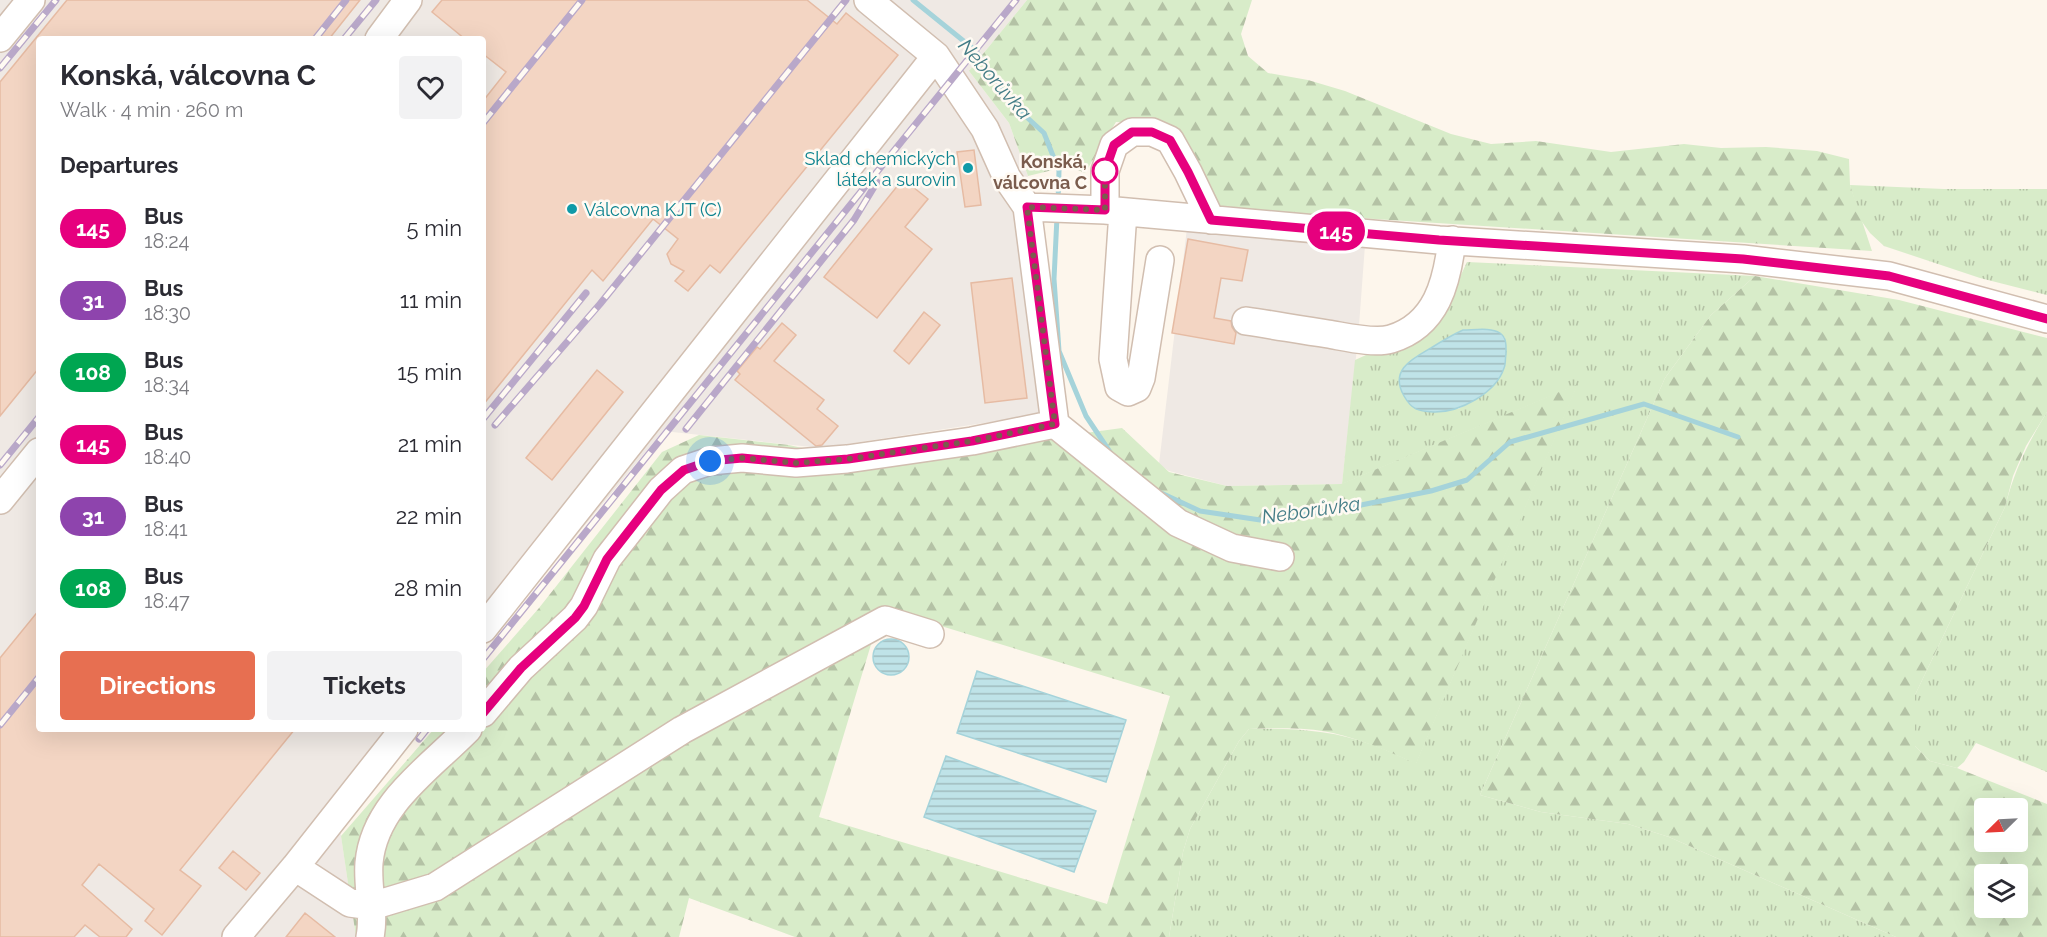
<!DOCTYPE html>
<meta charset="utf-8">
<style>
:root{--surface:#fff;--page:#f2f2f3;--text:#2b2b33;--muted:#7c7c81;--accent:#e76f51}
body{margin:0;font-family:Raleway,sans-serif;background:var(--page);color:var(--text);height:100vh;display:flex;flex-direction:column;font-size:22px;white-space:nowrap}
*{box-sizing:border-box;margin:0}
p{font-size:20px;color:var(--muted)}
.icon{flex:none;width:33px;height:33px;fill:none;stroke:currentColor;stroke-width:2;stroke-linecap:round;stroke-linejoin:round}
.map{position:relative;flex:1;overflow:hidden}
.drawer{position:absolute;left:36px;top:36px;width:450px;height:696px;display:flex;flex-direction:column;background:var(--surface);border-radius:6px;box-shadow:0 6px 24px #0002}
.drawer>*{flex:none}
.badge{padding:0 12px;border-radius:20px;font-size:21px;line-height:39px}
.needle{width:39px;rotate:246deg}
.controls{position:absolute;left:1974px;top:798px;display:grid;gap:12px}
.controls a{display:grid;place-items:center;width:54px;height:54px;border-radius:6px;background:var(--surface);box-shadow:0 6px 24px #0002;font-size:30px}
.you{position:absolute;width:30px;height:30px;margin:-15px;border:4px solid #fff;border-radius:50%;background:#1a73e8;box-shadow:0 0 0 9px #1a73e833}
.map>.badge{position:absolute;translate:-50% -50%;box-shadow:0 0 0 3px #fff}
h2{padding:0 24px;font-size:22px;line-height:54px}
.round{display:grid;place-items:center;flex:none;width:63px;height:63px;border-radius:6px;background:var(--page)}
.head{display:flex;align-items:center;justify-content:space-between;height:102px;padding:0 24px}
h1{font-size:28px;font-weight:700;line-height:45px}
.cta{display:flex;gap:12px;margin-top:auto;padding:12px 24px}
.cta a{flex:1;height:69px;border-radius:6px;background:var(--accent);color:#fff;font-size:24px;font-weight:700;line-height:69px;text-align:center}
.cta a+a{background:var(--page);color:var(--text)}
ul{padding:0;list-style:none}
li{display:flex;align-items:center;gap:18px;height:72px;padding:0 24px}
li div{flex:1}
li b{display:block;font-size:22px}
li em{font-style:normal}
li .badge{min-width:66px;font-weight:700;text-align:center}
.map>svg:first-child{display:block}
.industrial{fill:#efe9e4}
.grass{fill:url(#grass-tufts);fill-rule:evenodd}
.forest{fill:url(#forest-firs);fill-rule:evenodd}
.water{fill:url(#water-rules);stroke:#a5d3da;stroke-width:1.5}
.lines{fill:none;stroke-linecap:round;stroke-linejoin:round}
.stream{stroke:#a5d3da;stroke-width:5}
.building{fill:#f3d5c3;stroke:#e6bba3;stroke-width:1.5}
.minor-casing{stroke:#d1beb0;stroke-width:30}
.minor{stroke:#fff;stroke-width:27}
.rail-casing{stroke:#b9a8c9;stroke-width:7}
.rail{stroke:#fffaf3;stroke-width:4.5;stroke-dasharray:14;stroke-linecap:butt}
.line-casing{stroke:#fff;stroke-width:14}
.line{stroke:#e6007e;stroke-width:9}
.walk{stroke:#7a5c4d;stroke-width:6;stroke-dasharray:0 10.8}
.culture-dot{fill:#0f9aa8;stroke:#fffaf3;stroke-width:2}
.stop-dot{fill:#fff;stroke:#e6007e;stroke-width:3}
.labels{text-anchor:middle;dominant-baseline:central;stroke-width:5;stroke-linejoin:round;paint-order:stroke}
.culture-label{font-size:18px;fill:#0d838f;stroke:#fffaf3;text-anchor:end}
.stop-label{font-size:18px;font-weight:bold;fill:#7a5c4d;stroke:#fffaf3;text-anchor:end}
.water-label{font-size:20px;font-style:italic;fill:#437c86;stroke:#fffaf3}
</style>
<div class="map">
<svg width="2047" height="937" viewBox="0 0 2047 937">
<defs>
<pattern id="grass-tufts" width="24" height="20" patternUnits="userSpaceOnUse" patternTransform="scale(1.5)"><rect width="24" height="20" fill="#d8ecc9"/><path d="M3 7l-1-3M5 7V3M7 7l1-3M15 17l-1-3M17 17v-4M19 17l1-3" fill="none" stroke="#b4c2a5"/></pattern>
<pattern id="forest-firs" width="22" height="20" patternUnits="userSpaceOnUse" patternTransform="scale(1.5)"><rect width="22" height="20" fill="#d8ecc9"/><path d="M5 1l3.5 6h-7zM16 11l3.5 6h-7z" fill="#b4c2a5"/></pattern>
<pattern id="water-rules" width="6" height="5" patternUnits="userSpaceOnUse" patternTransform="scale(1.5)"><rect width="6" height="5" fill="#bfe3e8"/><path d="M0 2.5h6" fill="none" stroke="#a0bbbe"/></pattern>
</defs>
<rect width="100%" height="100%" fill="#fdf6ec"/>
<!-- industrial -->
<path class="industrial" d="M 0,0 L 1027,0 L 969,71 L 1009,123 L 1028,176 L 1013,201 L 1042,414 L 821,448 L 663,431 L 483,648 L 483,39 L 39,39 L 39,729 L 416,729 L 339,822 L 356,937 L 0,937 Z
M 1187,228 L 1365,245 L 1358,339 L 1342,484 L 1227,486 L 1169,471 L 1159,464 Z"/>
<!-- grass -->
<path class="grass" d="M 1850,185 L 1944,189 L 2047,189 L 2047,295 L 1980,278 L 1884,246 L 1870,233 L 1860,219 Z
M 1467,262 L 1755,276 L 1711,315 L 1665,378 L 1480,795 L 1541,812 L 1628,824 L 1669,837 L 1896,937 L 1169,937 L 1183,852 L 1190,829 L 1239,741 L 1249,729 C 1292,728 1333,730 1373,745 C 1388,750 1402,758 1416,763 L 1577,385 L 1342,484 L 1355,360 L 1439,322 ZM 1491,330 L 1499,332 L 1505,338 L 1493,384 L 1479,398 L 1458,409 L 1399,378 C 1416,344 1458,340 1491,330 Z
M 2047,412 L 2047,772 L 1976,743 L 1964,762 L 1957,768 L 1930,761 L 1915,746 L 1915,695 L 2005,507 C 2015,469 2027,445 2047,412 Z"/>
<!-- forest -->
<path class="forest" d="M 1027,0 L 1252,0 L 1241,34 L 1248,56 L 1268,73 L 1308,80 L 1345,91 L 1451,134 L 1491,144 L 1536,141 L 1611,152 L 1684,144 L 1721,148 L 1766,147 L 1817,151 L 1849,159 L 1850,185 L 1872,251 L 1220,209 L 1167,124 L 1116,122 L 1085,173 L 1069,166 L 1028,176 L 1009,123 L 969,71 Z
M 1755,276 L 1899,300 L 2047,338 L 2047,412 L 2026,446 L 2013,476 L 2005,507 L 1915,695 L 1915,746 L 1930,761 L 1957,768 L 2047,804 L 2047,937 L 1896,937 L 1669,837 L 1628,824 L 1541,812 L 1480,795 L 1665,378 L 1711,315 ZM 2018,808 L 2018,842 L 1984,842 L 1984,808 ZM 2018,874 L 2018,908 L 1984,908 L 1984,874 Z
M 1578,384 L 1416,764 C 1389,751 1362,740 1333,733 C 1306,727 1277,728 1249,729 L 1239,741 L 1190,829 L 1183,852 L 1169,937 L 795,937 L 689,898 L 679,937 L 356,937 L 341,836 L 434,729 L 483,729 L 483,672 L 539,608 L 662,452 L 699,435 L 789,445 L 868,463 L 1122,428 L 1169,472 L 1227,486 L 1341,484 ZM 882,608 L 1170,696 L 1107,904 L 819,817 Z"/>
<!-- water -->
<path class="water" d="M 1463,330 C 1474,330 1491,327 1500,333 C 1507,338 1506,346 1506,354 C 1505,358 1506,364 1504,368 C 1496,393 1459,413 1433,412 C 1418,411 1412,410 1404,396 C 1389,370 1412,359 1431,348 C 1442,341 1452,335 1463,330 Z
M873 657a18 18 0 1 1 36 0a18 18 0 1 1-36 0Z
M 977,671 L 1126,720 L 1106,782 L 957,733 Z
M 946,756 L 1096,811 L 1074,872 L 924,817 Z"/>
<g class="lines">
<!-- stream -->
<path class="stream" d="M 913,0 L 976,51 L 1010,102 L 1044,133 L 1059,171 L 1058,202
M 1057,217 L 1054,279 L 1059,351 L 1086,416 L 1112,455
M 1159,492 L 1200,511 L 1267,521 L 1361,505 L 1431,491 L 1467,480 L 1510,442 L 1644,404 L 1738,437"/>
</g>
<!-- building -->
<path class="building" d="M 67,0 L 360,0 L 329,39 L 39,39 L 39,368 L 0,416 L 0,82 Z
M 442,0 L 807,0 L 837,24 L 846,13 L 898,55 L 720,273 L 710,265 L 688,291 L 675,281 L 684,271 L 671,264 L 667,254 L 678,239 L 653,219 L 603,281 L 592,270 L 483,405 L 483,101 L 506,72 L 483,54 L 483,39 L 465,39 L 432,12 Z
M 974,150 L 981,205 L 965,207 L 957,152 Z
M 903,179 L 928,199 L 905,227 L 932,249 L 877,318 L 824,277 Z
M 1188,239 L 1248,250 L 1242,281 L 1221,278 L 1214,318 L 1231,321 L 1232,327 L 1236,333 L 1234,344 L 1172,333 Z
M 1012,278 L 1027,398 L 985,403 L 971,283 Z
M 924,312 L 940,325 L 909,364 L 894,351 Z
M 782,323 L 796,335 L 774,361 L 824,400 L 817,409 L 838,426 L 822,445 L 816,446 L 735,380 L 740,374 L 737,371 L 757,347 L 760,349 Z
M 597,370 L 623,392 L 552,480 L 526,458 Z
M 39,610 L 39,729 L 295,729 L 180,870 L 201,886 L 162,935 L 145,921 L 154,909 L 99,864 L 82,885 L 132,929 L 126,937 L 100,937 L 85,925 L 74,937 L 0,937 L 0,658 Z
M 233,851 L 260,873 L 246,890 L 219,868 Z
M 305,913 L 335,937 L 286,937 Z"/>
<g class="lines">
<!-- minor casing -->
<g class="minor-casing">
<path id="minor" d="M 868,0 L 936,56 L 985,129 L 1007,178 L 1027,207 L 1105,210 L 1439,240 L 1743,259 L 1889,276 L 2047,319
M 0,38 L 31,0
M 379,39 L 408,0
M 1105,210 L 1105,171 L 1114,145 L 1132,132 L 1152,132 L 1170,140 L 1188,172 L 1211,220
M 1123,212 L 1113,359 L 1119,387 L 1128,392 L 1137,388 L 1141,378 L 1160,260
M 1246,321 C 1273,325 1301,330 1328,334 C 1346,337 1374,344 1391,339 C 1437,325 1447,282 1452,240
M 1055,424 L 1178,523 L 1232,548 L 1280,557
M 0,500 L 39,452
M 483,629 L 936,56
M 483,713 L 521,668 L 575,618 L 584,606 L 607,559 L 661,490 L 683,470 L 710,461 L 742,458 L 796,463 L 847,459 L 972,441 L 1055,424 L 1027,207
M 295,867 L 350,903 L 372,906 L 435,887 L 682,730 L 885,620 L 930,634
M 236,937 L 295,867 L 404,729
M 370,937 C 375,913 367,888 369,863 C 374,804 430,768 468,729"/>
</g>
<!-- minor -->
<use href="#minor" class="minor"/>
<!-- rail casing -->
<g class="rail-casing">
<path id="rail" d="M 315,39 L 346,0
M 344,39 L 376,0
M 0,68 L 56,0
M 483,123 L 582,0
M 483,419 L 586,293
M 495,425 L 600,304 L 846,0
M 686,429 L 854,220 L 877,182
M 0,465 L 39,417
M 483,659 L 1016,0
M 0,725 L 39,677
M 419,739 L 427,729"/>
</g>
<!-- rail -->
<use href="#rail" class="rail"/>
</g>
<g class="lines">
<!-- line casing -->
<g class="line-casing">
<path id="line" d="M 483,713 L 521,668 L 575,618 L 584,606 L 607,559 L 661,490 L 684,470 L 710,461 L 742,458 L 796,463 L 848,459 L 972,441 L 1055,424 L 1027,207 L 1105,210 L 1105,171 L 1114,145 L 1132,132 L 1152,132 L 1170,140 L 1188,172 L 1211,220 L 1439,240 L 1743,259 L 1889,276 L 2047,319"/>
</g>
<!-- line -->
<use href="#line" class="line"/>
<!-- walk -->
<path class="walk" d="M 710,461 L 742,458 L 796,463 L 848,459 L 972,441 L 1055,424 L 1027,207 L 1105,210 L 1105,171"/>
</g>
<!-- markers -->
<g class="culture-dot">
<circle cx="968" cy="168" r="6"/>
<circle cx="572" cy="209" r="6"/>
</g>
<circle class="stop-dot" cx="1105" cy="171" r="12"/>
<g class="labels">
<!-- culture labels -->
<g class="culture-label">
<text x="956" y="158">Sklad chemických<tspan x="956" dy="21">látek a surovin</tspan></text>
<text x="584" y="209" text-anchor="start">Válcovna KJT (C)</text>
</g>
<!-- stop labels -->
<g class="stop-label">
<text x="1087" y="161">Konská,<tspan x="1087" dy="21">válcovna C</tspan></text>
</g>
<!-- water labels -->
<g class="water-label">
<text transform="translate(995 79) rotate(49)">Neborůvka</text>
<text transform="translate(1311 510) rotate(-8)">Neborůvka</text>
</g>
</g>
</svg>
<div class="controls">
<a><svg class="needle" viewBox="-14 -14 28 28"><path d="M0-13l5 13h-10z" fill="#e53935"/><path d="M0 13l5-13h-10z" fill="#7c7c81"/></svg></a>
<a><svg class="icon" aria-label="layers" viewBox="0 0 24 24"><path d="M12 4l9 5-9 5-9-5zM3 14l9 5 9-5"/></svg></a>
</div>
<div class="you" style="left:710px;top:461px"></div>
<b class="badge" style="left:1336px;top:231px;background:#e6007e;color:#fff">145</b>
<section class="drawer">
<div class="head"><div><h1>Konská, válcovna C</h1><p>Walk · 4 min · 260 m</p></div><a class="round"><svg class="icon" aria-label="heart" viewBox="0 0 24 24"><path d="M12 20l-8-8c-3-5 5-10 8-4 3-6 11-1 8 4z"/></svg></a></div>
<h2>Departures</h2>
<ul>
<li><span class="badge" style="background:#e6007e;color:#fff">145</span><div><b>Bus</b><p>18:24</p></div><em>5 min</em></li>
<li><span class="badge" style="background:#8e44ad;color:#fff">31</span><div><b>Bus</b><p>18:30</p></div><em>11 min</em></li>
<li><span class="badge" style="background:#00a651;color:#fff">108</span><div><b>Bus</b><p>18:34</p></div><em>15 min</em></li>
<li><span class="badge" style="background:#e6007e;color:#fff">145</span><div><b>Bus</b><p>18:40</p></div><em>21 min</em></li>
<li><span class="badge" style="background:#8e44ad;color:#fff">31</span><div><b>Bus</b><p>18:41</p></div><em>22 min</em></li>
<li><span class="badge" style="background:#00a651;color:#fff">108</span><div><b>Bus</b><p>18:47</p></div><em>28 min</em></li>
</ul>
<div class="cta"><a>Directions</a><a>Tickets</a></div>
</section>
</div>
